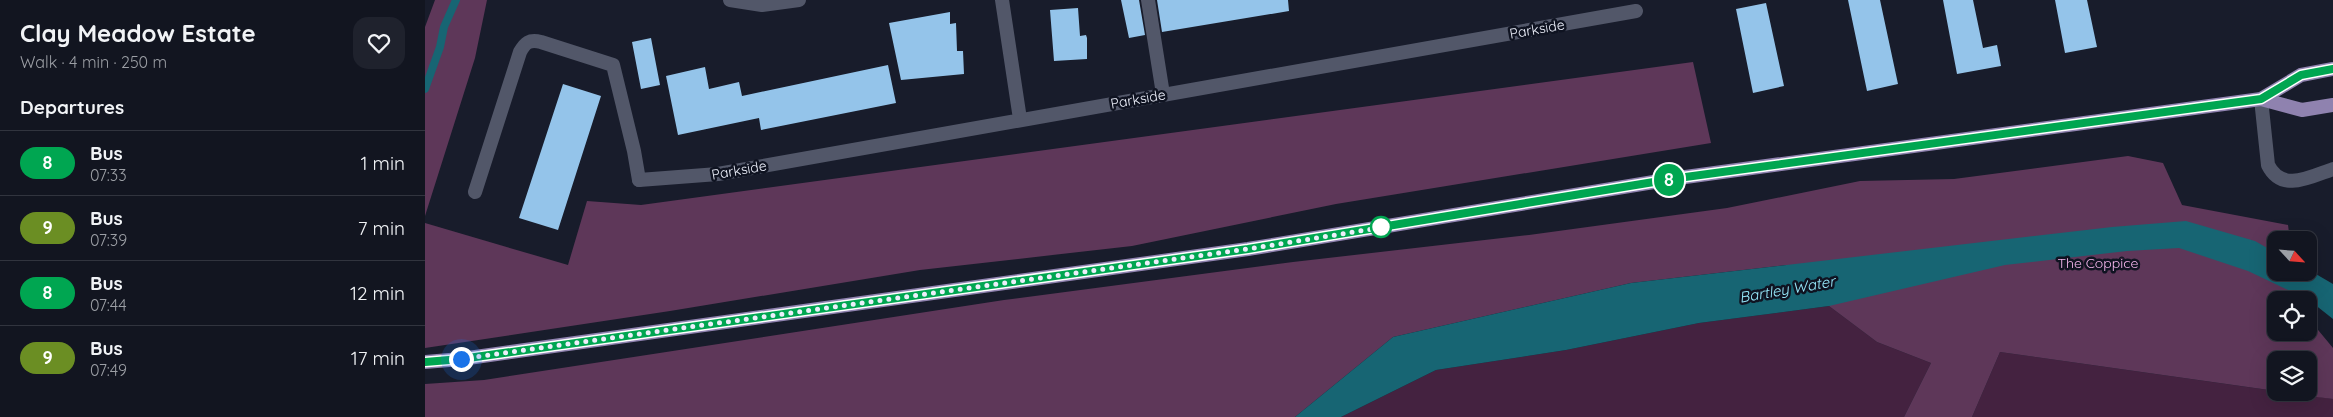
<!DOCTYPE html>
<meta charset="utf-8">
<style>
:root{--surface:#121520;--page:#1f222d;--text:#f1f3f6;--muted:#9c9fa5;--line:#31343e}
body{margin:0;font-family:Quicksand,sans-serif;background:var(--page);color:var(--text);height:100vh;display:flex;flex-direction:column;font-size:19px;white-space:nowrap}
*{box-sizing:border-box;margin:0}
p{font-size:16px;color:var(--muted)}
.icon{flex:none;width:28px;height:28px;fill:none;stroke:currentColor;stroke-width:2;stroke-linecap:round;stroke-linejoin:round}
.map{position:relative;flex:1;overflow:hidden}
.details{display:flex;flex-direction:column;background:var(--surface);width:425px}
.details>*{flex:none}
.badge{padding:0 10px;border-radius:16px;font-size:18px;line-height:32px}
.needle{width:32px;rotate:116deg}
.fabs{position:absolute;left:1842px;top:231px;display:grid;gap:10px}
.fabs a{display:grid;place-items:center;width:50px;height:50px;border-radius:10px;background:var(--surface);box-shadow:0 5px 20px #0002,0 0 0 1px var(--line);font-size:25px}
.you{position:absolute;width:25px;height:25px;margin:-12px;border:4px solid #fff;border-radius:50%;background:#1a73e8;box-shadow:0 0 0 8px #1a73e833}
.map>.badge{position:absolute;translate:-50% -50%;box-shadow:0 0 0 2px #fff}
h2{padding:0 20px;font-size:19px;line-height:45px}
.round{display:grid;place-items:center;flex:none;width:52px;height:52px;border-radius:15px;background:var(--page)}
.overview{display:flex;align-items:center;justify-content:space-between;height:85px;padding:0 20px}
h1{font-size:24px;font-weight:700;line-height:38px}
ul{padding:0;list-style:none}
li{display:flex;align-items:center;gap:15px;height:65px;padding:0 20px;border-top:1px solid var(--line)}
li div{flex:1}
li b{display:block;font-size:19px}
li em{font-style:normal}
li .badge{min-width:55px;font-weight:700;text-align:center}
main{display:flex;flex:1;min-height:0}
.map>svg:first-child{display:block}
.green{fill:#442240}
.forest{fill:#5e3759}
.water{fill:#176573}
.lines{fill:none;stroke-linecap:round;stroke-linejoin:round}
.stream{stroke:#176573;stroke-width:8}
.building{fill:#94c4ea}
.service{stroke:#525769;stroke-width:14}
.minor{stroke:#525769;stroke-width:14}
.primary{stroke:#8f82af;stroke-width:14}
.line-casing{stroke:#fff;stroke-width:11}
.line{stroke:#00a651;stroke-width:8}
.walk{stroke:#eceffa;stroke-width:5;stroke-dasharray:0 9}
.stop-dot{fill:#fff;stroke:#00a651;stroke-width:2.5}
.labels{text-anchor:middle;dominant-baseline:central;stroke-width:5;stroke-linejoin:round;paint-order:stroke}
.street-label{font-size:14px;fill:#eceffa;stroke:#0f1321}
.park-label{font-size:14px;fill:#fab9f1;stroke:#0f1321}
.water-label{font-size:15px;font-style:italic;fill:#98ebfd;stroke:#0f1321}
</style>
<main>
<section class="details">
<div class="overview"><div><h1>Clay Meadow Estate</h1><p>Walk · 4 min · 250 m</p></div><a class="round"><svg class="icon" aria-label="heart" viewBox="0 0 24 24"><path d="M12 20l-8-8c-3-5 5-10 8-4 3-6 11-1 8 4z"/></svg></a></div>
<h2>Departures</h2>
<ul>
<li><span class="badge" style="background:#00a651;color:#fff">8</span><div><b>Bus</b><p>07:33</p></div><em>1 min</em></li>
<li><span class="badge" style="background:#6b8e23;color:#fff">9</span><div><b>Bus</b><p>07:39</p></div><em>7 min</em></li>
<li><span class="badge" style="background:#00a651;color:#fff">8</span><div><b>Bus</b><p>07:44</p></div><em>12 min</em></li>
<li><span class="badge" style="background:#6b8e23;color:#fff">9</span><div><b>Bus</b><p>07:49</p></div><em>17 min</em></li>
</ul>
</section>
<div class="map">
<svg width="1908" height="417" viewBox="0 0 1908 417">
<rect width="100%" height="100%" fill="#181c2b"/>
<!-- green -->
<path class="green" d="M 1404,306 L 1452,342 L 1506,363 L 1479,417 L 916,417 L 1011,370 L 1141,350 L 1274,323 Z
M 1575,352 L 1908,399 L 1908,417 L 1547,417 Z"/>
<!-- forest -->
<path class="forest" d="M 10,0 L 62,0 L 50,58 L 0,216 L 0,27 Z
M 1268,62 L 1286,143 L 911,204 L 707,246 L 495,270 L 245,311 L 0,348 L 0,223 L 143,265 L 162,201 L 216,205 Z
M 1703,156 L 1738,163 L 1757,205 L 1863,225 L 1865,240 L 1851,240 L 1851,272 L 1871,273 L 1877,300 L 1851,300 L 1851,332 L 1884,332 L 1884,319 L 1908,348 L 1908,399 L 1860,393 L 1884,392 L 1884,360 L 1851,360 L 1851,391 L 1575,352 L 1547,417 L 1479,417 L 1506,363 L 1452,342 L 1404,306 L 1362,265 L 1206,283 L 968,337 L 870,417 L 0,417 L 0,384 L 59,380 L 579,300 L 868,262 L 1104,235 L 1302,208 L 1435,181 L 1529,179 Z"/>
<!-- water -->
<path class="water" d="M 1761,221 L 1830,241 L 1851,253 L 1851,272 L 1884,272 L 1884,270 L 1908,284 L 1908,319 L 1884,300 L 1823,271 L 1754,248 L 1702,251 L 1580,265 L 1404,306 L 1274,323 L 1141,350 L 1011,370 L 916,417 L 870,417 L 968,337 L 1206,283 L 1687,227 Z"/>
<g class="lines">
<!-- stream -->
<path class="stream" d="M 0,89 L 15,47 L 19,27 L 31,0"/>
</g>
<!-- building -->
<path class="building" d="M 696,0 L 714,0 L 720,35 L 704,38 Z
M 732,0 L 863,0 L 864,11 L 737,32 Z
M 1423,0 L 1455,0 L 1473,84 L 1442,91 Z
M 1518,0 L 1548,0 L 1558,48 L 1572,45 L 1576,66 L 1532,74 Z
M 1630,0 L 1662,0 L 1672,47 L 1640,53 Z
M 1341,3 L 1359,86 L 1328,93 L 1311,9 Z
M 653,8 L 655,36 L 661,35 L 662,38 L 662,59 L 629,61 L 625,10 Z
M 525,12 L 525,24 L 531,23 L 532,51 L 538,51 L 539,74 L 476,80 L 464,23 Z
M 226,38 L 235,85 L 216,89 L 207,42 Z
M 463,65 L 471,103 L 336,130 L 334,118 L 253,135 L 241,76 L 280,67 L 284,89 L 314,82 L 317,96 Z
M 138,84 L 176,96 L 133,230 L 94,218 Z"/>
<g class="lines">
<!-- service -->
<path class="service" d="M 305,0 L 337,5 L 374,0
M 723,0 L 738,94
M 1836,99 L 1843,165 C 1857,193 1885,177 1908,169
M 50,192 L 95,52 C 100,43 104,39 116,42 L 188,65 L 209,151 L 214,180"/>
<!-- minor -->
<path class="minor" d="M 577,0 L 595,119
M 214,180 L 293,174 L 1211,11"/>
<!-- primary -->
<path class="primary" d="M 1836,99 L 1876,75 L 1908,69
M 0,362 L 36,359 L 823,249 L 1253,178 L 1836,99 L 1877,110 L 1908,105"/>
</g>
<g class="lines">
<!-- line casing -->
<g class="line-casing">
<path id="line" d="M 0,362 L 36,359 L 823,249 L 1253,178 L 1836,99 L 1876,75 L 1908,69"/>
</g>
<!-- line -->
<use href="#line" class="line"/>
<!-- walk -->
<path class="walk" d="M 36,359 L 823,249 L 960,227 L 956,227"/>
</g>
<!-- markers -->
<circle class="stop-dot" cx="956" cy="227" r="10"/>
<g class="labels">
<!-- street labels -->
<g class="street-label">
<text transform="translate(1112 29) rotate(-10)">Parkside</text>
<text transform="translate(713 99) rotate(-10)">Parkside</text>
<text transform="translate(314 170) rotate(-10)">Parkside</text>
</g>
<!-- park labels -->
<g class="park-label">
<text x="1673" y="263">The Coppice</text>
</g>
<!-- water labels -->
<g class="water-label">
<text transform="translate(1362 289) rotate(-10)">Bartley Water</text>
</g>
</g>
</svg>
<div class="fabs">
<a><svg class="needle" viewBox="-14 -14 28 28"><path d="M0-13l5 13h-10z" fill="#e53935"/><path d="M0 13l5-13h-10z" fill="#9c9fa5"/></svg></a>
<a><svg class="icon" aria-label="locate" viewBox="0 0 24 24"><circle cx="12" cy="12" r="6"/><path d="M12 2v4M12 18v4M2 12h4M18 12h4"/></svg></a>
<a><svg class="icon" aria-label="layers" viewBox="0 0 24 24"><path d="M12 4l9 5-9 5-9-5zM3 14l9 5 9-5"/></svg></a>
</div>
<div class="you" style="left:36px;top:359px"></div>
<b class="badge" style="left:1244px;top:180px;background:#00a651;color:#fff">8</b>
</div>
</main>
